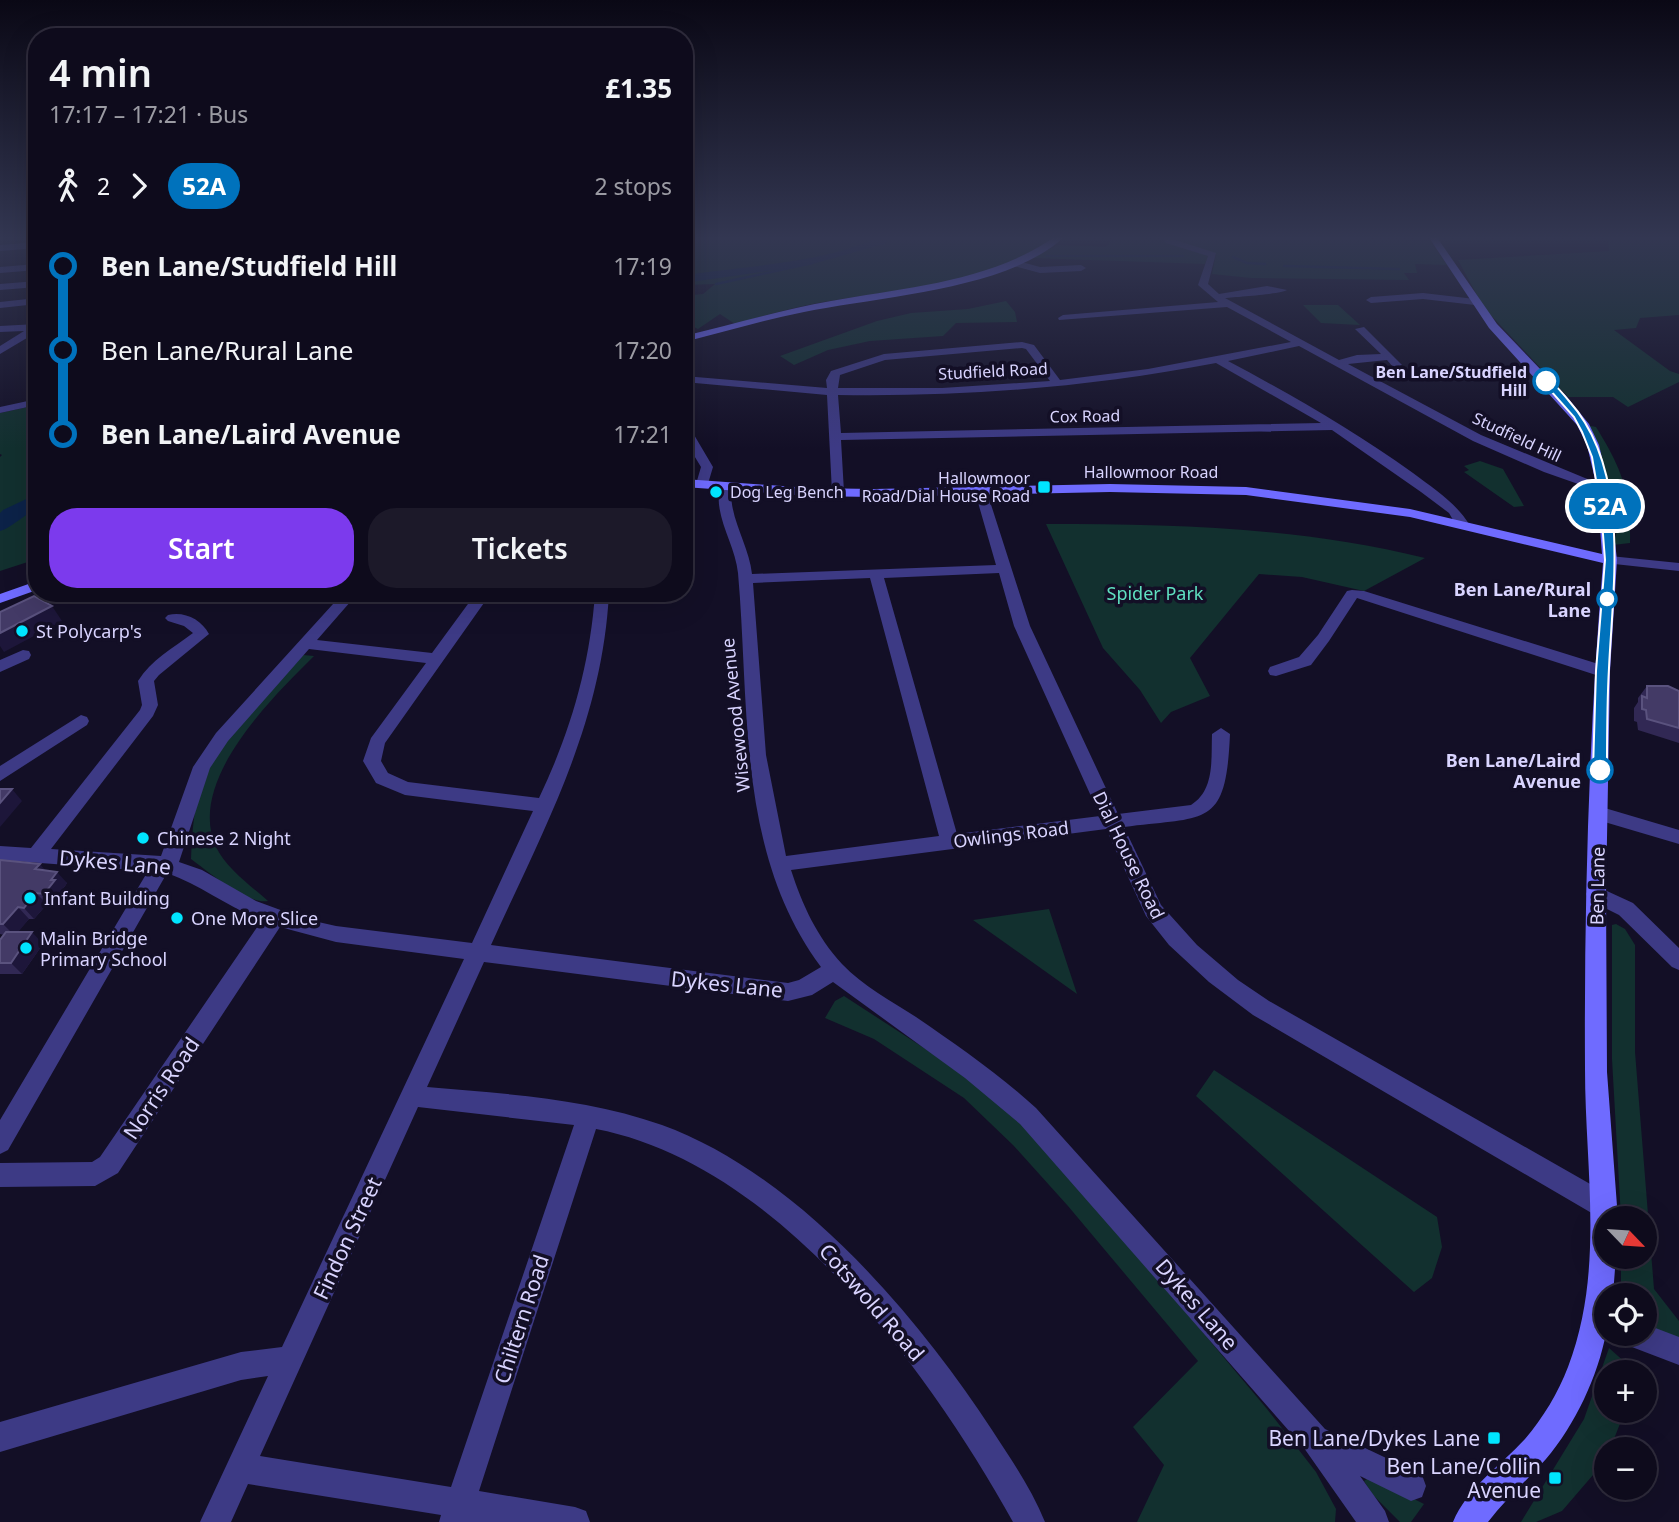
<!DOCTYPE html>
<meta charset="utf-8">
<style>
:root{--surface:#0e0b1c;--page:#1c1929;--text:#f1f3f6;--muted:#9b9ba3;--line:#2e2b3b;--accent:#7c3aed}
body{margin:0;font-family:"Noto Sans",sans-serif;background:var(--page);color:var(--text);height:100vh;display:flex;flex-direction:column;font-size:26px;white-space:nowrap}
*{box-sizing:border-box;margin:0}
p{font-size:23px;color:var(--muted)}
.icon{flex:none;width:38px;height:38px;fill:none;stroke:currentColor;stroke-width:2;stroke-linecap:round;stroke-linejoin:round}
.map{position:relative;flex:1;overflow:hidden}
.side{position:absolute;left:28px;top:28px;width:665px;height:574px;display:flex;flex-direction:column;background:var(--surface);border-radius:28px;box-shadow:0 7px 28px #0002,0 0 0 2px var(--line)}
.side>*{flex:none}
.badge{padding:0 14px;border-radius:23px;font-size:24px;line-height:46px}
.needle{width:46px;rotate:115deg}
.tools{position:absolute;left:1594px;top:1206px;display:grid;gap:14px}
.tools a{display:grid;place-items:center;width:63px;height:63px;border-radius:50%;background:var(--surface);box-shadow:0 7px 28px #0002,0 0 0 2px var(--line);font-size:35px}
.map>.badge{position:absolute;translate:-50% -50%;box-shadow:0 0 0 4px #fff}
.legs{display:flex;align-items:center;gap:10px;height:77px;padding:0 21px;font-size:23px}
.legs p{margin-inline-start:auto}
.headline{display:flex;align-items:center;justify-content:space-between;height:119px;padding:0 21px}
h1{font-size:38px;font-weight:600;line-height:52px}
.button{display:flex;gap:14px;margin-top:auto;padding:14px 21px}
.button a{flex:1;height:80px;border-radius:28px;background:var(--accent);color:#fff;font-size:28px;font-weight:600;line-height:80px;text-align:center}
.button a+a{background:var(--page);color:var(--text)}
ul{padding:0 21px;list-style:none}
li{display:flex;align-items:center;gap:24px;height:84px;font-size:26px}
li i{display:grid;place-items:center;width:10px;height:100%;margin:0 9px;background:currentColor}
li i::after{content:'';width:18px;height:18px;margin:-9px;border:5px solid;border-radius:50%;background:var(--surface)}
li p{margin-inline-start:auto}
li:first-child i{background:linear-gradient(#0000 50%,currentColor 0)}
li:last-child i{background:linear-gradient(currentColor 50%,#0000 0)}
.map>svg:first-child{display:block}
.green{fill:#12302f}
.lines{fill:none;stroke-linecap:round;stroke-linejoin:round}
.stream{stroke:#0c2248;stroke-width:2.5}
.river{fill:#0c2248;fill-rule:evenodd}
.street{fill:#3d3a85;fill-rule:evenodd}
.secondary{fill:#6f6bff;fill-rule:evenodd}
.wall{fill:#312854}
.shaded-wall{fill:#1d163a}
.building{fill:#433a66;stroke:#5a527e;stroke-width:2}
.line-1{fill:#0072bc;stroke:#fff;stroke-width:2}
.stop-1-dot{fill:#fff;stroke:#0072bc;stroke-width:3.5}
.poi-dot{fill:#00e5ff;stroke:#130f26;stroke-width:2.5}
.labels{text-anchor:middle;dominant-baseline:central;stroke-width:7;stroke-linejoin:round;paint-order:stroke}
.far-street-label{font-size:16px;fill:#d9d4ff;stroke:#130f26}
.far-stop-label{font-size:16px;font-weight:bold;fill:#d9d4ff;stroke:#130f26;text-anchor:end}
.far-poi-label{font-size:16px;fill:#d9d4ff;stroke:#130f26;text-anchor:end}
.stop-label{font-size:18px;font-weight:bold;fill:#d9d4ff;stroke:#130f26;text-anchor:end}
.park-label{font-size:18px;fill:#5fe0c0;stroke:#130f26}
.poi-label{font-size:18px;fill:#d9d4ff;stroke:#130f26;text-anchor:start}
.street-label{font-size:18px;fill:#d9d4ff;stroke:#130f26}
.near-street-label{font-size:21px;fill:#d9d4ff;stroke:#130f26}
.near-poi-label{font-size:21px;fill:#d9d4ff;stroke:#130f26;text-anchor:end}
</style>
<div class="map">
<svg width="1679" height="1522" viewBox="0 0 1679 1522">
<rect width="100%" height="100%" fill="#130f26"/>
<!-- green -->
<path class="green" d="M 684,236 L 1048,236 L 1052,238 C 989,287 889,289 812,304 C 786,309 760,317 735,324 L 720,314 L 698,329 L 684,322 L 684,296 L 703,294 L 715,284 L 684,285 Z
M 1116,236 L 1167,241 L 1208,256 L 1205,264 L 1032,258 L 1058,245 L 1106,247 Z
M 1172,236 L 1284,236 L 1430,241 L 1447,265 L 1415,264 L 1417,273 L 1404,273 L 1409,280 L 1251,278 L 1212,274 L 1216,254 L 1177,243 Z
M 1608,236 L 1679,236 L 1679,315 L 1640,318 L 1636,328 L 1614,330 L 1670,371 L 1679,374 L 1679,382 L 1628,407 L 1613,397 L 1568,397 L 1484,308 L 1458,260 L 1609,251 Z
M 1006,301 L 1015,312 L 1017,322 L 956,323 L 943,336 L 870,341 L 828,350 L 794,365 L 780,356 L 877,321 L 911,313 L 968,309 Z
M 1303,305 L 1338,305 L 1360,325 L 1321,323 Z
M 37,405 L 37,559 L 0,571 L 0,457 L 2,455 L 0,454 L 0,413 Z
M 1586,425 L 1596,427 C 1622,469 1631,492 1630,543 L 1613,545 L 1616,535 L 1608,485 Z
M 1480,461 L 1503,469 L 1524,506 L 1514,507 L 1464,472 L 1469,470 L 1464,466 Z
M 1046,524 C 1175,524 1299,527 1425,558 L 1364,591 L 1302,577 L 1259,574 L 1190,658 L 1210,696 L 1171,712 L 1161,723 L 1140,690 L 1103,648 Z
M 303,655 L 314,656 C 272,698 186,781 216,847 C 226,868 251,886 268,901 C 247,905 209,872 191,859 C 192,831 194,801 205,775 C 226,729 270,692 303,655 Z
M 1049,909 L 1077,994 L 973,920 Z
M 1616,924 L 1625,929 L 1635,945 L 1635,1052 L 1654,1289 L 1679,1321 L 1679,1341 L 1645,1325 L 1645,1295 L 1621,1295 L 1621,1257 L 1645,1256 L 1645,1218 L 1621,1218 L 1612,1059 L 1612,925 Z
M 844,996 L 967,1076 L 1051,1151 L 1267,1409 L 1316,1472 L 1336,1509 L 1335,1522 L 1137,1522 L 1164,1465 L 1133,1427 L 1198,1361 L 1068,1206 L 1013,1145 L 964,1098 L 874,1039 L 825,1018 L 835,1001 Z
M 1214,1070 L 1437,1217 L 1442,1247 L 1432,1278 L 1414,1292 L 1196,1096 Z
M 1609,1348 L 1636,1372 L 1606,1372 L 1606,1410 L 1625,1411 L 1610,1449 L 1606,1449 L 1605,1461 L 1562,1511 L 1536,1522 L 1521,1522 L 1584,1419 Z
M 1370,1477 L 1424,1504 L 1411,1522 L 1400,1522 L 1373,1495 L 1364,1481 Z"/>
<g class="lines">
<!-- stream -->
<path class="stream" d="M 1047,256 L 1183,256
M 1233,257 L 1247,263 L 1265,264
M 1284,266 L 1399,269
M 716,284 L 812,263 L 808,261"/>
<!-- river -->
<path class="river" d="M 878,236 L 890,236 L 887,243 L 809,265 L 684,283 L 684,275 C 733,268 839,261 878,236 Z
M 37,494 L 37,508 C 26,514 9,529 0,531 L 0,513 L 3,510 Z"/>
<!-- street -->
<path class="street" d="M 1161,236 L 1169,236 L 1172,239 L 1216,253 L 1208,284 L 1219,294 L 1267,286 L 1287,290 C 1281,294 1237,297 1225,298 L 1339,360 L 1357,355 L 1381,354 L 1355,329 L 1364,327 L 1402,365 L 1393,367 L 1387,360 L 1348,364 L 1481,435 L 1609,488 L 1608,491 L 1598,491 L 1544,472 L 1473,441 L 1299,346 L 1228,361 C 1292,395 1354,431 1413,473 C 1434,489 1455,502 1469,524 L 1467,527 L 1457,527 L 1449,513 L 1421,492 L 1332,430 L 841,440 L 844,492 L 838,496 L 832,492 L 827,395 L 684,382 L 684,376 L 827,388 L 826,380 L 831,371 L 884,354 L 1022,342 L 1034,345 L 1060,380 L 1148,369 L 1291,342 L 1227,307 L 1059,320 L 1058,318 L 1063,315 L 1218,302 L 1198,285 L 1208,256 L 1166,243 ZM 1022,348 L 1026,349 L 1050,381 L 942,388 L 838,388 L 840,375 L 885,360 ZM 1216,363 L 1321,423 L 841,433 L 838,395 C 966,397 1091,387 1216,363 Z
M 37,242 L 37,248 L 0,251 L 0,245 Z
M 1014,260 L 1040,267 L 1081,265 L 1086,268 L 1081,271 L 1040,273 L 1011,265 L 1011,261 Z
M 37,264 L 37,270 L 0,273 L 0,267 Z
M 37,281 L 37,287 L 0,290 L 0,284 Z
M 1423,293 L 1475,299 L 1480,302 L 1475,305 L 1423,299 L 1371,303 L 1366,300 L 1371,297 Z
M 37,298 L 37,304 L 0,308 L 0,302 Z
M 37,324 L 37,332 L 0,354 L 0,346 L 24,331 L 0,332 L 0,326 Z
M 37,399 L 37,405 L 0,413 L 0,407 Z
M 684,425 L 690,428 L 713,467 L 707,487 L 702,488 L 696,484 L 701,467 L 684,439 Z
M 726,482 L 732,486 C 727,515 749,544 752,574 L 996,565 L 975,492 L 976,489 L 986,489 L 1030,626 L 1118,814 L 1191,805 C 1215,790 1211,759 1212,734 L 1221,728 L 1230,734 C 1226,829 1207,816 1124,827 L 1161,905 L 1197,945 L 1238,980 L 1269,1001 L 1613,1197 L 1617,1206 L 1613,1215 L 1604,1219 L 1595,1215 L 1253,1015 L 1209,982 L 1169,945 L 1146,916 L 1106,829 L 791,870 C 802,904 817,937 842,964 C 863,986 891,1001 916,1017 C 958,1046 999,1074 1036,1108 L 1325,1429 L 1422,1475 L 1426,1486 L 1422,1497 L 1411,1501 L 1360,1476 L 1385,1511 L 1389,1522 L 1356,1522 L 1304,1448 L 1020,1124 L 965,1078 L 833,982 L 812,995 L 788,1001 L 484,962 L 427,1087 C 506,1094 587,1098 662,1125 C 797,1174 916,1314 992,1430 C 1011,1459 1032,1490 1045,1522 L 1013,1522 C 928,1369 778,1164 596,1129 L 479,1491 L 575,1507 L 586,1511 L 590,1522 L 439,1522 L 441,1515 L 248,1484 L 231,1522 L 200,1522 L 268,1376 L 241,1380 L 0,1452 L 0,1422 L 241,1352 L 282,1347 L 464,959 L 336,942 L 280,927 L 118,1173 L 95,1186 L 0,1187 L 0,1163 L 92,1162 L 100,1157 L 262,920 C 229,908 201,885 167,873 L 8,1150 L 0,1154 L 0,1120 L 148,871 L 0,860 L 0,846 L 31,848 L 140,710 L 142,705 L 138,681 C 151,660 173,648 193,633 L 184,626 L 168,621 L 165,618 L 168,615 C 184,611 201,619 209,634 L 159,675 L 154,681 L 158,705 L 153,716 L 51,849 L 161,856 L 193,767 L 216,733 L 343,593 L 358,593 L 317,640 L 432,653 L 476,593 L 491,593 L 385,743 L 381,761 L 388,773 L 408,782 L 539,798 C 570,733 590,666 595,593 L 609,593 C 602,725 544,828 491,945 L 788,983 L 799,980 L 821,967 C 736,853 750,707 738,573 C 735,543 713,516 720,486 ZM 999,573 L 1014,626 L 1100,816 L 957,834 L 884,578 ZM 870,578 L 939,836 L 786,856 L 766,755 L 753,583 ZM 309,649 L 426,663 L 371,738 L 363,761 L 376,783 L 405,795 L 533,811 L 472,943 L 336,926 L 305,919 L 256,901 L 202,870 L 179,862 L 210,768 L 228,741 ZM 418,1107 L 574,1125 L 451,1487 L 260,1456 Z
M 1610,556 L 1679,563 L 1679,571 L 1605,563 L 1603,560 Z
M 1352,590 L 1364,591 L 1608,667 L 1610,671 L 1608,675 L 1596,675 L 1357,598 L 1329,641 L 1311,665 L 1276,676 L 1270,675 L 1268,671 L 1270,667 L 1299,657 L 1318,635 L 1347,591 Z
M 23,650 L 29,651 L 31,655 L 29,659 L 0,672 L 0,660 Z
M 81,715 L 87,717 L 89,721 L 87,725 L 0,781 L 0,766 Z
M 1598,806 L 1679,830 L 1679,844 L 1591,818 L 1589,813 L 1591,808 Z
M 1596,886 L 1633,903 L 1679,948 L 1679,970 L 1672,967 L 1619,915 L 1589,900 L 1586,894 L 1589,888 Z
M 1645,1324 L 1679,1337 L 1679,1365 L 1624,1344 L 1621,1334 L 1645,1334 Z"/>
<!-- secondary -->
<path class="secondary" d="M 1056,236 L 1065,236 C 1009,290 880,296 804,312 C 764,320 724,332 684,342 L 684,336 C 733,324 781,310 831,301 C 907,287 991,282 1056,236 Z
M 1428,236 L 1436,236 L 1497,324 L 1567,397 L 1589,424 L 1599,445 L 1609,488 L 1617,560 L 1610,671 L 1606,894 L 1607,1072 L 1617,1206 L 1616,1218 L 1606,1218 L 1606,1256 L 1616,1256 L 1613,1295 L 1606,1295 C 1606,1307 1608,1321 1606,1333 C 1598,1376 1575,1425 1546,1459 C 1527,1480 1506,1499 1488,1522 L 1453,1522 C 1467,1488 1501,1465 1525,1439 C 1543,1418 1558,1393 1568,1367 C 1605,1270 1585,1169 1585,1069 C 1584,900 1589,731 1603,563 L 1410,517 L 1246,495 L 1110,492 L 874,497 L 809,496 L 684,487 L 684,479 L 809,488 L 874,489 L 1110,484 L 1246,487 L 1410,509 L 1602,554 L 1597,488 L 1587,445 L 1577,425 L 1489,328 Z
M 37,581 L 37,590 L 0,603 L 0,594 Z"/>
</g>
<!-- wall -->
<path class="wall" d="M 1647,686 L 1679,691 L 1679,743 L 1638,730 L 1637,722 L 1634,721 L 1634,708 L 1638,702 L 1638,698 Z
M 0,860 L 46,870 L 67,883 L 63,889 L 66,892 L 54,905 L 47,904 L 34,919 L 29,919 L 17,932 L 43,944 L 22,974 L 0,974 L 0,940 L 4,935 L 0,934 Z"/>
<!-- shaded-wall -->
<path class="shaded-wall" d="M 52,606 L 62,621 L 4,652 L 0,646 L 0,633 Z
M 12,789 L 22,801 L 0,827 L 0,803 Z
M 40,864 L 50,876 L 35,869 Z
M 57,872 L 67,883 L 63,889 L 66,892 L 54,905 L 44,894 L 51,880 Z
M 36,893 L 47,904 L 34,919 L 24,908 Z
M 18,907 L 29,919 L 15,936 L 3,924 Z
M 32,932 L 43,944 L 22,974 L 11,963 Z"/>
<!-- building -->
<path class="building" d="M 34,596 L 52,606 L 0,633 L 0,612 Z
M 1647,686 L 1668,686 L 1679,691 L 1679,728 L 1647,719 L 1646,710 L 1642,709 L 1642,696 L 1647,698 Z
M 0,789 L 12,789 L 0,803 Z
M 0,860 L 40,864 L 35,869 L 57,872 L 51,880 L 55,880 L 44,894 L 36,893 L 24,908 L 18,907 L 3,924 L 0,924 Z
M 6,932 L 32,932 L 11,963 L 0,963 L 0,940 Z"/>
<!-- sky -->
<linearGradient id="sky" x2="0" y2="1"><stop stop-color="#0a0815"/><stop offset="0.53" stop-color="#333752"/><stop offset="1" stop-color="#333752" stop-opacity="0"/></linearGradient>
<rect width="1679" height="449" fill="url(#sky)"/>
<!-- line-1 -->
<path class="line-1" d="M 1546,378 C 1555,383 1562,393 1569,401 C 1631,470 1613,583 1609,668 C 1607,702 1607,736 1607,770 L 1600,775 L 1593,770 L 1596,671 L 1605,560 L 1601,509 L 1592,457 L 1582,432 L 1574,417 L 1542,381 Z"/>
<!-- markers -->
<g class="stop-1-dot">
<circle cx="1546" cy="381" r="12"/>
<circle cx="1607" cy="599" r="9"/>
<circle cx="1600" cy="770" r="12"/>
</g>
<g class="poi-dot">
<rect x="1037" y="480" width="14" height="14" rx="3.5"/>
<circle cx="716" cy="492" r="7"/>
<circle cx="22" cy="631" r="7"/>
<circle cx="143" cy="838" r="7"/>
<circle cx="30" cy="898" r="7"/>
<circle cx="177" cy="918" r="7"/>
<circle cx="26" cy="948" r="7"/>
<rect x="1487" y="1431" width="14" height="14" rx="3.5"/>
<rect x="1548" y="1471" width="14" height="14" rx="3.5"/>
</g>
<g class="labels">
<!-- far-street labels -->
<g class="far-street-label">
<text transform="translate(993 371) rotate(-3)">Studfield Road</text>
<text transform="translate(1085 416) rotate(-1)">Cox Road</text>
<text transform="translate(1517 437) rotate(25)">Studfield Hill</text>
<text x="1151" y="472">Hallowmoor Road</text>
</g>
<!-- far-stop labels -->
<g class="far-stop-label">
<text x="1527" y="372">Ben Lane/Studfield<tspan x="1527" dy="18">Hill</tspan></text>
</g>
<!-- far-poi labels -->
<g class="far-poi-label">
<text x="1030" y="478">Hallowmoor<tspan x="1030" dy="18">Road/Dial House Road</tspan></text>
<text x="730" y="492" text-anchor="start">Dog Leg Bench</text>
</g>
<!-- stop labels -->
<g class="stop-label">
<text x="1591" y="589">Ben Lane/Rural<tspan x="1591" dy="21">Lane</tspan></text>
<text x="1581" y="760">Ben Lane/Laird<tspan x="1581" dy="21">Avenue</tspan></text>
</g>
<!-- park labels -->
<g class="park-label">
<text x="1155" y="593">Spider Park</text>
</g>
<!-- poi labels -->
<g class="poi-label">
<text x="36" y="631">St Polycarp's</text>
<text x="157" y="838">Chinese 2 Night</text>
<text x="44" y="898">Infant Building</text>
<text x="191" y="918">One More Slice</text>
<text x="40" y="938">Malin Bridge<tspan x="40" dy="21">Primary School</tspan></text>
</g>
<!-- street labels -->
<g class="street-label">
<text transform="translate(735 715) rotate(-96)">Wisewood Avenue</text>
<text transform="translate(1011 834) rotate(-7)">Owlings Road</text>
<text transform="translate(1129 855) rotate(64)">Dial House Road</text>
<text transform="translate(1597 886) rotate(-89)">Ben Lane</text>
</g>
<!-- near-street labels -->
<g class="near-street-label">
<text transform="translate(115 862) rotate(5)">Dykes Lane</text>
<text transform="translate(727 984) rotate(6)">Dykes Lane</text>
<text transform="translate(161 1088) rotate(-56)">Norris Road</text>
<text transform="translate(347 1238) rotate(-65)">Findon Street</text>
<text transform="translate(872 1302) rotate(49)">Cotswold Road</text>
<text transform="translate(1197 1304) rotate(49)">Dykes Lane</text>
<text transform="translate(521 1319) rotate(-72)">Chiltern Road</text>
</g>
<!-- near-poi labels -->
<g class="near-poi-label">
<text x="1480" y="1438">Ben Lane/Dykes Lane</text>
<text x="1541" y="1466">Ben Lane/Collin<tspan x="1541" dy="24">Avenue</tspan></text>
</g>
</g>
</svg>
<div class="tools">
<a><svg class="needle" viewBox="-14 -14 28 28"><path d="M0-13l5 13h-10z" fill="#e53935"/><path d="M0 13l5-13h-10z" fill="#9b9ba3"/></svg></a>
<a><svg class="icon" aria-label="locate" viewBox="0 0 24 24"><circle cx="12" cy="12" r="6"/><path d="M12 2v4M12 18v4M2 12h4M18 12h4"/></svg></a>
<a>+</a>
<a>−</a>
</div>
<b class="badge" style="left:1605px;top:506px;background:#0072bc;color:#fff">52A</b>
<section class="side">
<div class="headline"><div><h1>4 min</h1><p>17:17 – 17:21 · Bus</p></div><b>£1.35</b></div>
<div class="legs"><svg class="icon" aria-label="walk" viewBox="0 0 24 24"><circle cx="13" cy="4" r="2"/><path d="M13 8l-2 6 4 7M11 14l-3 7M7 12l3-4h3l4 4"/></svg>2<svg class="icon" aria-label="forward" viewBox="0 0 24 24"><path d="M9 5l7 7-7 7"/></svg><b class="badge" style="background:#0072bc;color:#fff">52A</b><p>2 stops</p></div>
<ul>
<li><i style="color:#0072bc"></i><b>Ben Lane/Studfield Hill</b><p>17:19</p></li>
<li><i style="color:#0072bc"></i><span>Ben Lane/Rural Lane</span><p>17:20</p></li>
<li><i style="color:#0072bc"></i><b>Ben Lane/Laird Avenue</b><p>17:21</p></li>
</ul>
<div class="button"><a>Start</a><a>Tickets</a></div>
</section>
</div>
